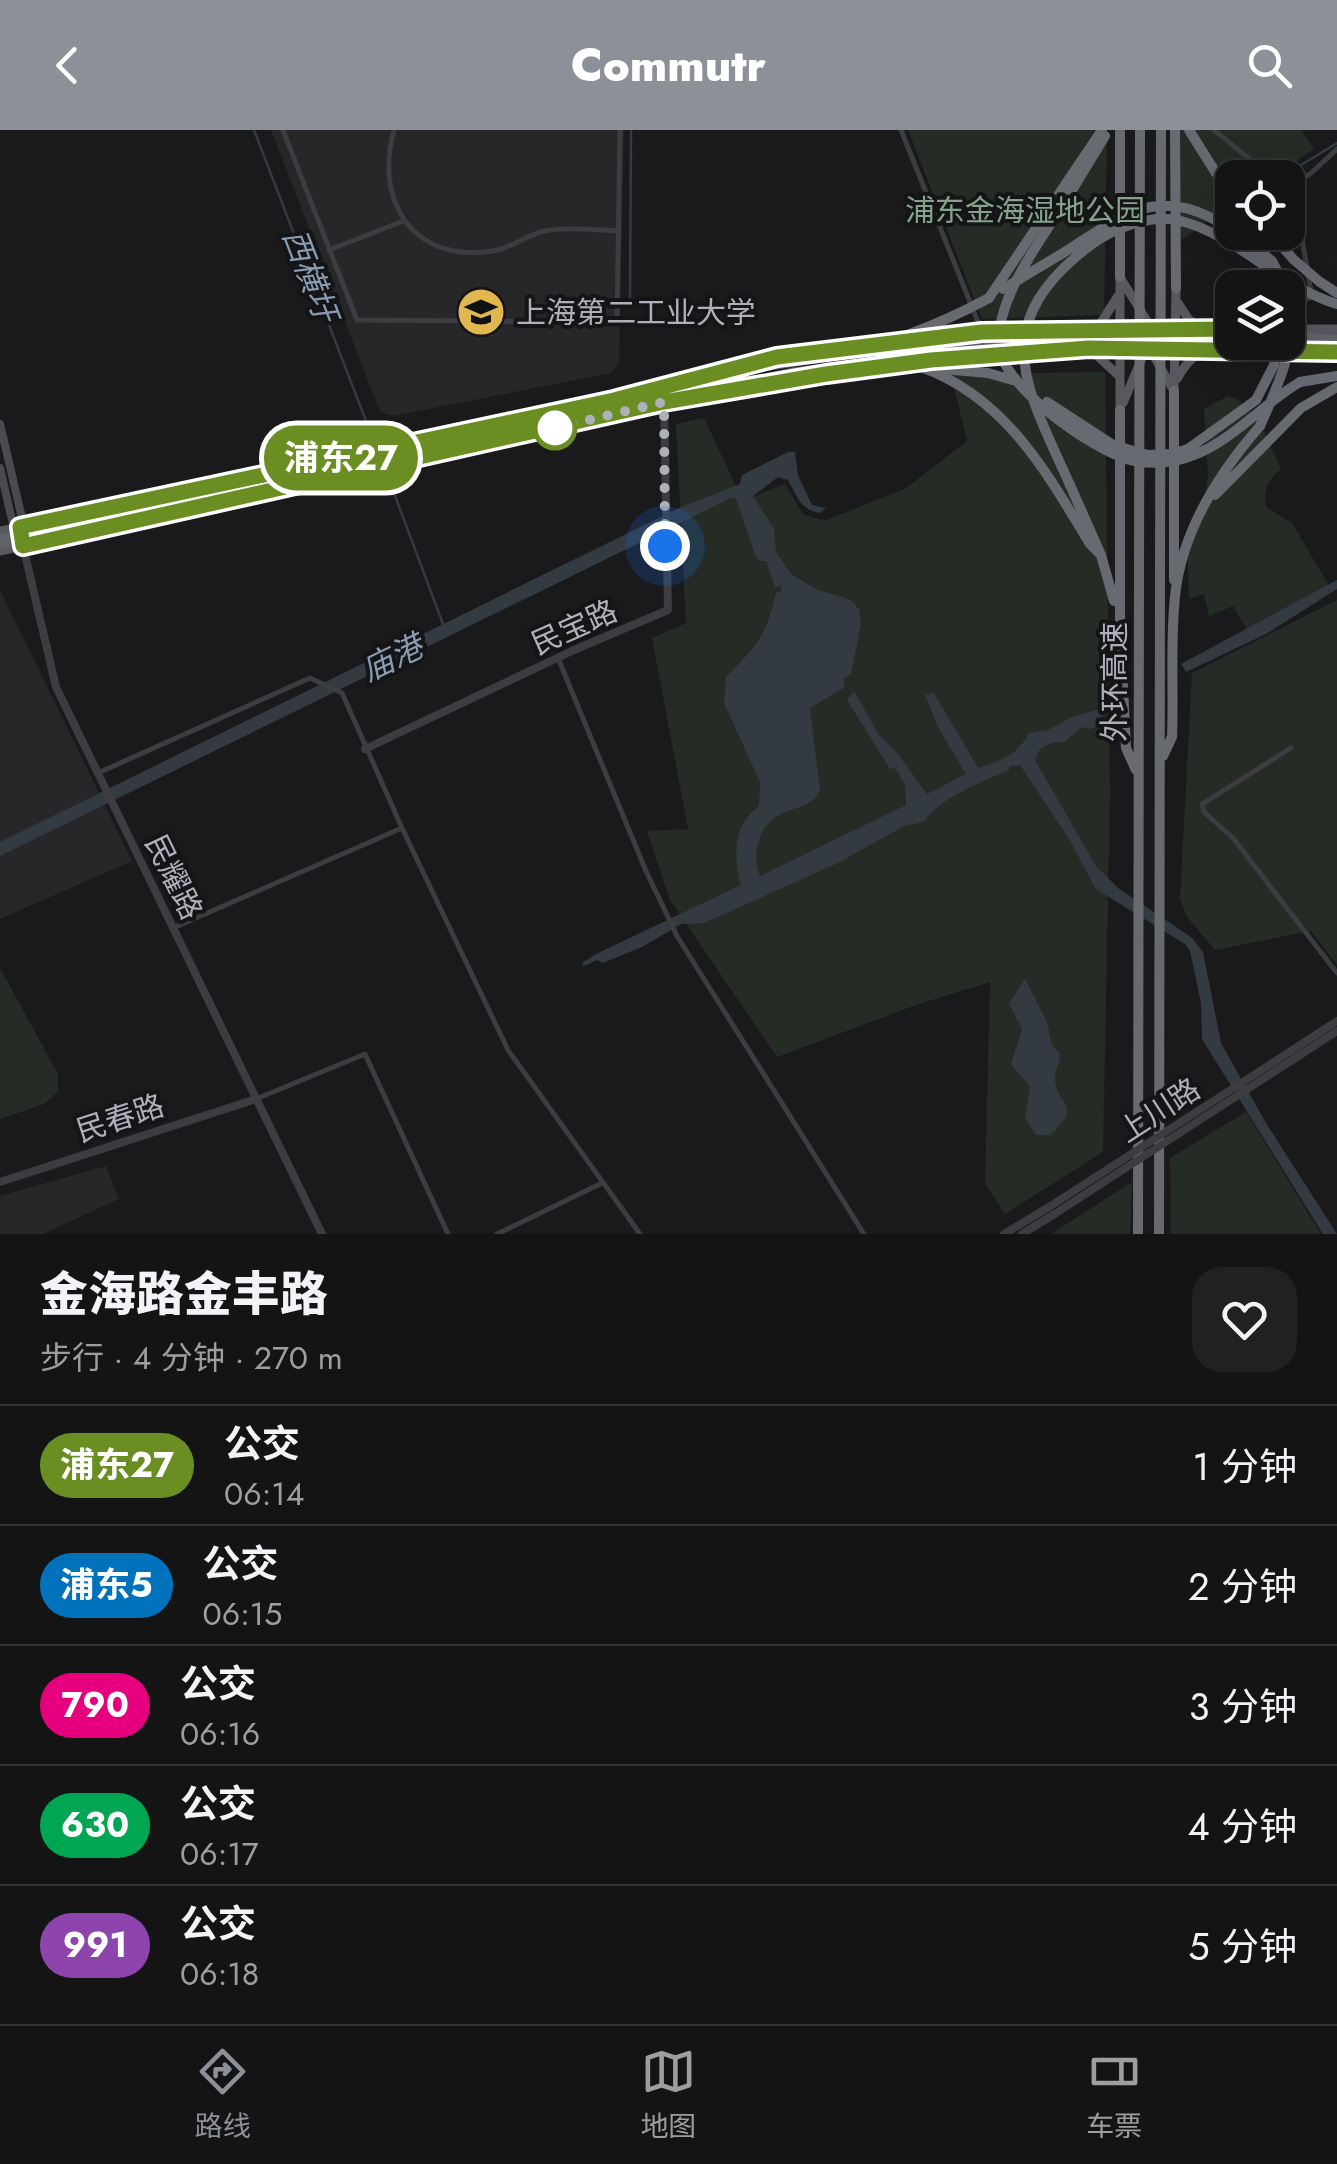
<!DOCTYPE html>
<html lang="zh">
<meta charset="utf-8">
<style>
:root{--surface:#141415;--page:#212122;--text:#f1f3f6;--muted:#9d9ea0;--line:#333334;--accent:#8c9099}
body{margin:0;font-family:Jost,"Noto Sans SC",sans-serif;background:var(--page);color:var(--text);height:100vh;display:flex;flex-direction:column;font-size:38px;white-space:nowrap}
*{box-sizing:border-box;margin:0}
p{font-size:32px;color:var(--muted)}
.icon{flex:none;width:55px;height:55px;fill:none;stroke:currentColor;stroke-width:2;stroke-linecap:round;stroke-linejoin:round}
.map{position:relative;height:1104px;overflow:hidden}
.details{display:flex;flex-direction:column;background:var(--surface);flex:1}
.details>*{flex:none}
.badge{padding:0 20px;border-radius:32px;font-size:35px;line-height:65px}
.tools{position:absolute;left:1215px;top:30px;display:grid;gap:20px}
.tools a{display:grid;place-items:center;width:90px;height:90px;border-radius:20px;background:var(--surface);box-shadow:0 10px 40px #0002,0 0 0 2px var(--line);font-size:50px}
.you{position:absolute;width:50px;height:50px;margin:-25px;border:8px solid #fff;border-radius:50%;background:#1a73e8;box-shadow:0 0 0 15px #1a73e833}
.map>.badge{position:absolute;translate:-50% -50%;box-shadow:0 0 0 5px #fff}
.round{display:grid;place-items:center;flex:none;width:105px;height:105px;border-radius:30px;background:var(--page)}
.summary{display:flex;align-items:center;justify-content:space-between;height:170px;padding:0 40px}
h1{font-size:48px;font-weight:800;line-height:75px}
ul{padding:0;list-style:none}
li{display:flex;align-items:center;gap:30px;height:120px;padding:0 40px;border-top:2px solid var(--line)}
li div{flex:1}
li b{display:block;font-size:38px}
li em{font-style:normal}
li .badge{min-width:110px;font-weight:700;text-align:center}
header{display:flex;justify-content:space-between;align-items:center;height:130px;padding:0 40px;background:var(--accent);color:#fff;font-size:45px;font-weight:800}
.menu{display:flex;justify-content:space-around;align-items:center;height:140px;border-top:2px solid var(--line);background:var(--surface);font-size:28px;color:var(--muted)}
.menu a{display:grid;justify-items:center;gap:5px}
.menu .selected{color:var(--accent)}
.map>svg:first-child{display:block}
.built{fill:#272629}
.green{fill:#252c26}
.water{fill:#333a41}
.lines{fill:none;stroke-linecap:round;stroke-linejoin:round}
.stream{stroke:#333a41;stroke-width:2.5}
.minor{stroke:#3c3c41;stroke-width:5}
.tertiary{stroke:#3c3c41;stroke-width:8}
.secondary{stroke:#4a4b51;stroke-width:8}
.primary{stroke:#58595f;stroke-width:9}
.trunk{stroke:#606268;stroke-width:9}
.motorway{stroke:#686a71;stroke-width:10}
.tertiary-bridge{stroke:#3c3c41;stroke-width:8}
.trunk-bridge{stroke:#606268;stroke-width:9}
.motorway-bridge{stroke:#686a71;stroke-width:10}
.line-casing{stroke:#fff;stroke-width:22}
.line{stroke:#6b8e23;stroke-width:15}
.walk{stroke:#aeb1ba;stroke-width:10;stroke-dasharray:0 18}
.stop-dot{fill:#fff;stroke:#6b8e23;stroke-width:5}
.labels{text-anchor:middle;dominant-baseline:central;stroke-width:8;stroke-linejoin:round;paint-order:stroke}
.park-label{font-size:30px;fill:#87a38b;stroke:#151517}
.poi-label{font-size:30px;fill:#aeb1ba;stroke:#151517;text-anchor:start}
.street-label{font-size:30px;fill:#aeb1ba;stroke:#151517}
.water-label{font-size:32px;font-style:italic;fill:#899cb1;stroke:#151517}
</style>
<header><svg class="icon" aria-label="back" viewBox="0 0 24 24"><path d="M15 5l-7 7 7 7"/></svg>Commutr<svg class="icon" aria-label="search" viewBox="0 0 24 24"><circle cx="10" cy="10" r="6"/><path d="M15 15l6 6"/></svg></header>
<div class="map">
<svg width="1337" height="1104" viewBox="0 0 1337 1104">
<rect width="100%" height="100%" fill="#1a1a1c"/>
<!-- built -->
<path class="built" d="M 271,0 L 624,0 L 619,233 L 611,243 L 393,286 L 380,282 Z
M 0,460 L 132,731 L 0,789 Z
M 106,1036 L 119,1069 L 43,1104 L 0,1104 L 0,1066 Z"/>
<!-- green -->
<path class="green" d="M 908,0 L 1107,0 L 1104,185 L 982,189 Z
M 1178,0 L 1302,0 L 1314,19 L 1273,47 L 1232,48 L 1232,75 L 1178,112 Z
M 1105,242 L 1110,662 L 1103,1022 L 1005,1084 L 985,1054 L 990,852 L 916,875 L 777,927 L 670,770 L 647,701 L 688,699 L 652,508 L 686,493 L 676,294 L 704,288 L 743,371 L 785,354 L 803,384 L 824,391 L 905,359 L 967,311 L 951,244 Z
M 1228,266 C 1257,273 1268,314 1281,338 C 1269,352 1262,359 1266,377 L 1292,393 L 1329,456 L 1247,500 L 1233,476 L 1209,486 L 1204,464 L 1189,469 L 1187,399 L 1202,393 L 1208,344 L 1204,279 Z
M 1337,470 L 1337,835 L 1311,801 L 1215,820 L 1187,787 L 1180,769 L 1192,543 Z
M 0,838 L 58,944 L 58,962 L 44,974 L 0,989 Z
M 1246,982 L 1321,1104 L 1171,1104 L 1170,1028 Z
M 1132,1052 L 1130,1104 L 1051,1104 Z"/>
<!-- water -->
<path class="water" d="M 788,322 L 795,322 L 798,345 L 812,375 L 826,378 L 820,383 C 800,380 797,366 788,350 L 778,347 L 753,366 L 774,399 L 776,422 L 791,444 L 818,460 L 849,469 L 859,479 L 861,494 L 851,544 L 843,549 L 845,557 L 810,578 L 820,661 C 809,681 786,676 771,691 C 756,704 753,729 760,746 L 906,675 L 905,655 L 895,638 L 890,639 L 847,570 L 854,561 L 879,605 L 897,623 L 927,664 L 966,644 L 938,597 L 925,565 L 934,563 L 978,638 C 1000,631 1018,625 1029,603 L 1048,600 L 1070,588 L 1100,579 L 1103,590 L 1091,599 L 1082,597 L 1064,612 L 1054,612 L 1040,619 L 1035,630 L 1096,736 L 1118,758 L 1191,807 L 1203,822 L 1221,913 L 1266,993 L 1337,1104 L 1323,1104 L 1202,909 L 1201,873 L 1190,821 L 1185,814 L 1096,759 L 1069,709 L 1020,635 L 1010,636 L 1009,640 C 986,650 937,669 924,692 L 904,696 L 838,733 L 704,793 L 681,794 L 644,816 L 603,833 L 597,830 L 584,836 L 582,833 L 596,824 L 741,755 C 733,725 733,695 759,676 L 760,652 L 724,573 L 726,547 C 758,514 765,508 776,463 L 781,461 L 782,455 L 775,457 L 766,431 L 760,431 L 756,427 L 736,369 L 731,368 L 0,726 L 0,712 L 679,378 L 740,354 L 742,345 Z
M 1337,450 L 1337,459 L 1266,504 L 1186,542 L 1181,534 Z
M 1025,849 L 1047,892 L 1052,915 L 1060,923 C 1060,932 1056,939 1055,947 C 1054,975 1086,973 1050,1005 L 1036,1005 L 1025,988 L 1030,957 L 1011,934 L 1022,899 L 1009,873 Z"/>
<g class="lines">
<!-- stream -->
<path class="stream" d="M 254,0 L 366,291
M 1280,48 L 1337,13
M 1221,87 L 1232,79
M 630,176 L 631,0
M 391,355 L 443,494"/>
<!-- minor -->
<path class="minor" d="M 283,0 L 357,190 L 617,192 L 620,0
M 394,0 C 374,72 413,133 492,121 C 512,119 529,102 550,100 C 572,97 596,100 619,101
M 901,0 L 982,202
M 1214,0 L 1273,48
M 1288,56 L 1310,44 L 1337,19
M 1288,71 L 1298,85 L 1312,167 L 1288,176
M 329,120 L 403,91
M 558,528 L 646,741 L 677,806 L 864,1104
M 1291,618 L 1202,674 L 1204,682 L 1233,708 L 1337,843
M 98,643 L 310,548 L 342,563 L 402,698
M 173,798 L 402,698 L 508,920 L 640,1104
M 256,969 L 365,924 L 448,1104
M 497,1104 L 602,1053"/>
<!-- tertiary -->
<path class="tertiary" d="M 23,416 L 56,557 L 322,1104
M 365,619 L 574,520 L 668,480 L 664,272
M 1260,941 L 1337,891
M 1263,949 L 1337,901
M 0,1052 L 256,969
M 1004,1104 L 1049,1077
M 1022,1104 L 1053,1085"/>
<!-- secondary -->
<path class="secondary" d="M 0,294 L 22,388 L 21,402
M 0,338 L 12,390 L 20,397"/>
<!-- primary -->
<path class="primary" d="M 1120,147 L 1120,280
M 1121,149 L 1152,199
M 1178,173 L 1189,190 L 1201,197
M 1097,199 L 1118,166
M 1288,199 L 1337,199
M 901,210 L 982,202 L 1232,199
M 1148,216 L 1174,261
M 1089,218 L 1119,246
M 1240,220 L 1337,222
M 906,233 L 1025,222
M 700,248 L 777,227 L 851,217
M 1177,249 C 1187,231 1196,221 1217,219
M 1174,261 L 1176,158
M 718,263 L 885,236
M 1123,273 L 1142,228 L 1155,212
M 0,401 L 294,338
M 0,421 L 185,379"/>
<!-- trunk -->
<path class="trunk" d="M 1288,207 L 1337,208"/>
<!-- motorway -->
<path class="motorway" d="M 1175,0 L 1176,158
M 1189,0 L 1216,43 L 1232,61
M 1065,72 L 1105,6
M 1251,102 L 1271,158
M 1120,147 L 1120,0
M 1320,152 L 1337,163
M 1288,158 L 1293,174
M 989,168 L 1102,0
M 921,237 C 1005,267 1046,341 1090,414 L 1101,425
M 932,238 L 988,243
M 1300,252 L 1337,246
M 1174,261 L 1174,450
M 1120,280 L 1120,497 L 1126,618 L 1136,640
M 1070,355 L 1101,425 L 1114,471
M 1215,365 L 1301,278 L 1337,257
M 1163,626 L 1172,607 C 1174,561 1170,513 1175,467 C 1181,402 1219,343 1260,296
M 1138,1104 L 1139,442
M 1159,1104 L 1160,442"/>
<!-- tertiary-bridge -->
<path class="tertiary-bridge" d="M 1049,1077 L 1260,941
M 1053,1085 L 1263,949"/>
<!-- trunk-bridge -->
<path class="trunk-bridge" d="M 863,222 L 1040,207 L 1232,207
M 0,409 L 769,236 L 827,227
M 0,415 L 794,242 L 934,224 L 1041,217 L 1337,215"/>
<!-- motorway-bridge -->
<path class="motorway-bridge" d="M 1065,72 C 1041,109 996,169 999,215 C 1002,257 1090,317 1126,329 C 1147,335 1173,334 1194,325 C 1233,310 1264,273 1300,252
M 1236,102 L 1272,131 L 1279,144
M 1270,102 L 1293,129 L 1320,152
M 1003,159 C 1023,147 1043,135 1063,123 C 1126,83 1160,52 1232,100
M 824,227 C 886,215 933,198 989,168
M 870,231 L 921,237
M 988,243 L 1016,251
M 1047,272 L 1113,315 L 1148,325 L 1173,324 L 1188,319 L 1256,270 L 1274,235 L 1277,212
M 1260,296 C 1278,256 1295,218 1293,174
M 1070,355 C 1026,257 986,196 1088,117 C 1111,99 1151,83 1181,91 C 1239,106 1279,157 1337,174
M 1139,442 L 1140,0
M 1160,442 L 1161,0"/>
</g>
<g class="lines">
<!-- line casing -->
<g class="line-casing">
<path id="line" d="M 1232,199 L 982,202 L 777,227 L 614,270 L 20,397 L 23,416 L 664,272 L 826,244 L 931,230 L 1089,218 L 1337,222"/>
</g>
<!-- line -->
<use href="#line" class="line"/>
<!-- walk -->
<path class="walk" d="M 555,298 L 664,272 L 665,416"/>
</g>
<!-- icons -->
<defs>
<g id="university-disc" transform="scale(2.5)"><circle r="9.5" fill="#e0b84f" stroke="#151517"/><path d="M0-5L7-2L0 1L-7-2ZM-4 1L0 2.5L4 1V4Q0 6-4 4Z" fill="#111"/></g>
</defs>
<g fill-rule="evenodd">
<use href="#university-disc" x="481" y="182"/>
</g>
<!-- markers -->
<circle class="stop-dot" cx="555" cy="298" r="20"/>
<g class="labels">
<!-- park labels -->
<g class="park-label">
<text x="1025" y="80">浦东金海湿地公园</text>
</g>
<!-- poi labels -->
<g class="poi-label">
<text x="516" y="182">上海第二工业大学</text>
</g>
<!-- street labels -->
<g class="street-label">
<text transform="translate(574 497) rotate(-24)">民宝路</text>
<text transform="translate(1114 552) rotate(-90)">外环高速</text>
<text transform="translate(174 747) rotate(64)">民耀路</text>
<text transform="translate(1159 980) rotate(-33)">上川路</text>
<text transform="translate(120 988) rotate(-18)">民春路</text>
</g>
<!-- water labels -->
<g class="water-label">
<text transform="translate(310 145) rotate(69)">西横圩</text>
<text transform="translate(392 528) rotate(-26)">庙港</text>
</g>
</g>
</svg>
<div class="tools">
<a><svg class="icon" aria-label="locate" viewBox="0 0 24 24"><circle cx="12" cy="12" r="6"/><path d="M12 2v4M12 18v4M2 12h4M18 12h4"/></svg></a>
<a><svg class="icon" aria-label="layers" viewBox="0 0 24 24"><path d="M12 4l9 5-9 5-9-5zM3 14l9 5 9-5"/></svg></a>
</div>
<div class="you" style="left:665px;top:416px"></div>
<b class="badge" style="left:341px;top:328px;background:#6b8e23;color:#fff">浦东27</b>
</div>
<section class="details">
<div class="summary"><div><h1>金海路金丰路</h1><p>步行 · 4 分钟 · 270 m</p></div><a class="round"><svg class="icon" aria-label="heart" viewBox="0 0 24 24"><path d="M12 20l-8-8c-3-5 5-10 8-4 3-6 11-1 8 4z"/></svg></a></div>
<ul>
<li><span class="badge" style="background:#6b8e23;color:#fff">浦东27</span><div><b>公交</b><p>06:14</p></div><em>1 分钟</em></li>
<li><span class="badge" style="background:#0072bc;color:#fff">浦东5</span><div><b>公交</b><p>06:15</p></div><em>2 分钟</em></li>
<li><span class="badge" style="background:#e6007e;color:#fff">790</span><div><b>公交</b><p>06:16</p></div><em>3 分钟</em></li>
<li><span class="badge" style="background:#00a651;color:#fff">630</span><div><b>公交</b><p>06:17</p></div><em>4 分钟</em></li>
<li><span class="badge" style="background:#8e44ad;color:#fff">991</span><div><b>公交</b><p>06:18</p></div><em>5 分钟</em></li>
</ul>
</section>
<nav class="menu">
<a class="selected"><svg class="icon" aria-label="directions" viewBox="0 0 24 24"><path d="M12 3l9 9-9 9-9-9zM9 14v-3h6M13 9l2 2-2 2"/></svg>路线</a>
<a><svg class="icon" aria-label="map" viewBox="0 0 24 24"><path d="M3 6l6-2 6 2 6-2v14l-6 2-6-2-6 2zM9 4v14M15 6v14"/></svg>地图</a>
<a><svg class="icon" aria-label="tickets" viewBox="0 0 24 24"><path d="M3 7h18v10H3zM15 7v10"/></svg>车票</a>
</nav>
